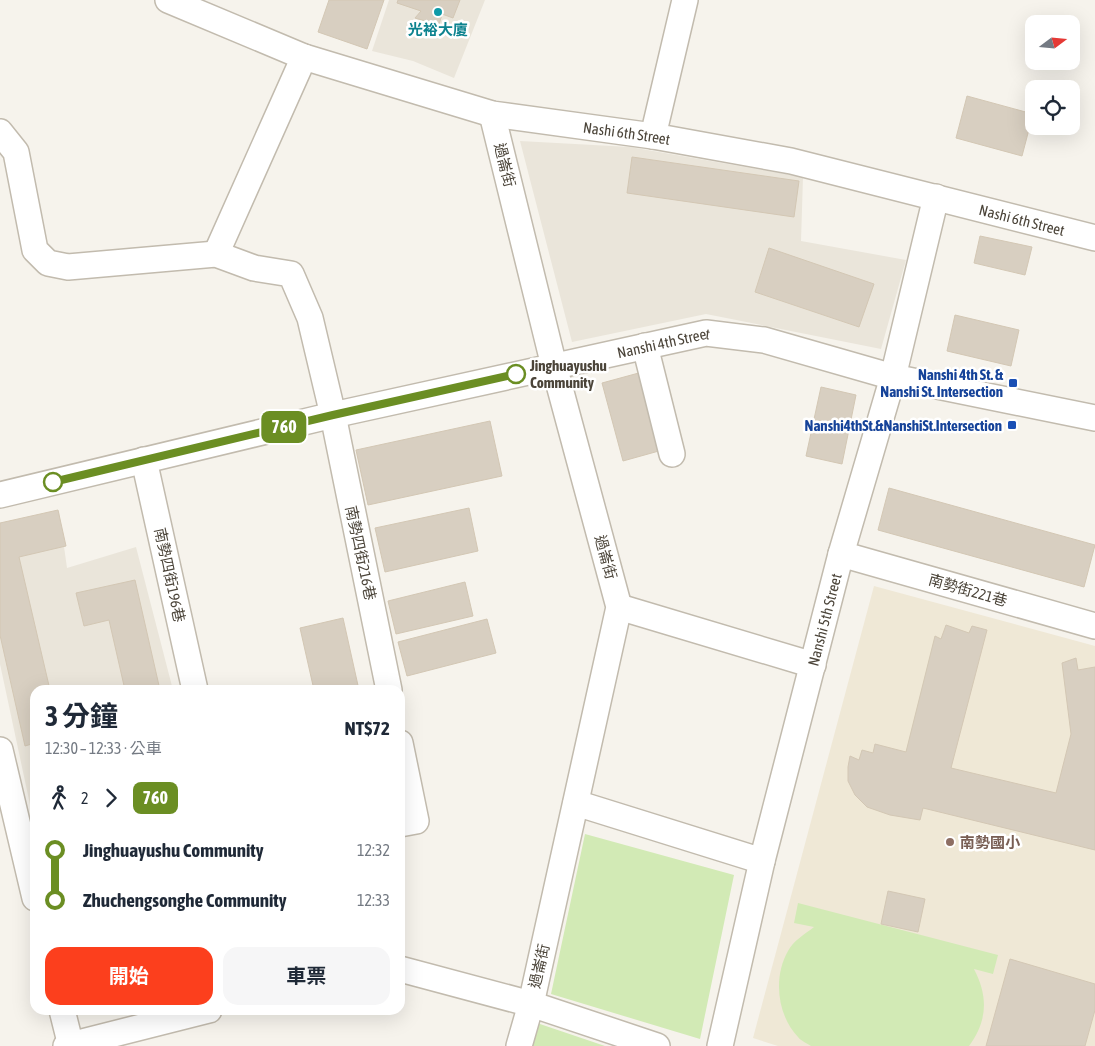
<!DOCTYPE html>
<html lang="zh-TW">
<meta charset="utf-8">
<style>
:root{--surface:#fff;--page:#f6f6f7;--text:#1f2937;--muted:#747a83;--accent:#fc3f1d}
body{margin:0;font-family:"Asap Condensed","Noto Sans TC",sans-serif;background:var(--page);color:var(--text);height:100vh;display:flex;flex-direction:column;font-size:19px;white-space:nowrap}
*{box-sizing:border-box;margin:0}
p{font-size:16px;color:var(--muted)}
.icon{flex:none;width:28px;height:28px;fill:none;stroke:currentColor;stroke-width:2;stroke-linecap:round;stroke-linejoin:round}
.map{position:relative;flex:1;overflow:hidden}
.sheet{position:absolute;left:30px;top:685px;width:375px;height:330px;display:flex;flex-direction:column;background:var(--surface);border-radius:15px;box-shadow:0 5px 20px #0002}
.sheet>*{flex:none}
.badge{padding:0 10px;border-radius:8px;font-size:18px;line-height:32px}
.needle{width:32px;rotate:74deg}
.fabs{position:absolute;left:1025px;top:15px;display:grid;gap:10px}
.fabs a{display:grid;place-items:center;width:55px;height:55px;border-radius:10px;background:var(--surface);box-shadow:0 5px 20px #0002;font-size:25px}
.map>.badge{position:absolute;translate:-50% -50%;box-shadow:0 0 0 2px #fff}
.legs{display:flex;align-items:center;gap:8px;height:55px;padding:0 15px;font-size:16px}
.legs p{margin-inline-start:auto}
.summary{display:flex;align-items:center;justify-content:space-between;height:85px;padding:0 15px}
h1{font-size:28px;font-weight:700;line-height:38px}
.cta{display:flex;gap:10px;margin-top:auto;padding:10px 15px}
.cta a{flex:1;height:58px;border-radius:15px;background:var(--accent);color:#fff;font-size:20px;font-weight:700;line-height:58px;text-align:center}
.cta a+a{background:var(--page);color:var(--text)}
ul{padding:0 15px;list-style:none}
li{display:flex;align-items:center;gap:18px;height:50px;font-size:19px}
li i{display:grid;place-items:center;width:8px;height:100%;margin:0 6px;background:currentColor}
li i::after{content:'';width:12px;height:12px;margin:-6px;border:4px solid;border-radius:50%;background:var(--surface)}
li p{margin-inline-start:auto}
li:first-child i{background:linear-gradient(#0000 50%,currentColor 0)}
li:last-child i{background:linear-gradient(currentColor 50%,#0000 0)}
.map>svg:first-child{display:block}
.residential{fill:#eae5da}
.education{fill:#efe8d6}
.green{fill:#d2eab5}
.building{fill:#d8cfc1;stroke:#d3c7b4}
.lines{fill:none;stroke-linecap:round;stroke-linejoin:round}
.minor-casing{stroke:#c2bbae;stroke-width:28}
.minor{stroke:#fff;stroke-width:25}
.line-1-casing{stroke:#fff;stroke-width:11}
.line-1{stroke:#6b8e23;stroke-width:8}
.culture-dot{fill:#0f9aa8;stroke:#fff;stroke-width:2}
.stop-1-dot{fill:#fff;stroke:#6b8e23;stroke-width:2.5}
.transit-dot{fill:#1a4fb4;stroke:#fff;stroke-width:2}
.education-dot{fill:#8d6e63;stroke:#fff;stroke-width:2}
.labels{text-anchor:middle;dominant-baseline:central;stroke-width:5;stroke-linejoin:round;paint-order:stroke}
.culture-label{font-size:15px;font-weight:bold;fill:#0d838f;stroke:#fff}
.street-label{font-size:15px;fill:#4b4439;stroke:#fff}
.stop-label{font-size:15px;font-weight:bold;fill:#4b4439;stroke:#fff;text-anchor:start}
.transit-label{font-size:15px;font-weight:bold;fill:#164399;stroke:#fff;text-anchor:end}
.education-label{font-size:15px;font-weight:bold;fill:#785e54;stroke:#fff;text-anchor:start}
</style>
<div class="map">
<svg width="1095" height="1046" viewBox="0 0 1095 1046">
<rect width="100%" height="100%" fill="#f6f3ec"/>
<!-- residential -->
<path class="residential" d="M 389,0 L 485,0 L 454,78 L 413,61 L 372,51 Z
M 520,141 L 630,147 L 803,177 L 801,241 L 906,260 L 881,349 L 706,314 L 572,342 Z
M 59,511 L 67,568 L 136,547 L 173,690 L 35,690 L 35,828 L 0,664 L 0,523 Z"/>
<!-- education -->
<path class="education" d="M 874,586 L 1095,646 L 1095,1046 L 778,1046 L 753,1038 Z"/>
<!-- green -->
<path class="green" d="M 585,834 L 734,875 L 700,1039 L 551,994 Z
M 798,903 L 998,955 L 993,974 L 974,969 C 988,996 988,1020 969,1046 L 811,1046 C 807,1043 801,1041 798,1037 C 777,1015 773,977 788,951 C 793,941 805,934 814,927 L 794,923 Z
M 537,1023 L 605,1046 L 530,1046 Z"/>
<!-- building -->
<path class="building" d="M 329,0 L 384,0 L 367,49 L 318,32 Z
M 398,0 L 460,0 L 453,18 L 442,14 L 439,25 L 415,18 L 421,11 L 397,3 Z
M 967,96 L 1033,114 L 1022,156 L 956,138 Z
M 632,157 L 799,181 L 794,217 L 627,193 Z
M 980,236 L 1032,247 L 1025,275 L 974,263 Z
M 769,248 L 874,284 L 859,327 L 755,292 Z
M 955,315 L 1019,330 L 1011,366 L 947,351 Z
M 646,371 L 666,449 L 623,461 L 602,383 Z
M 821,387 L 856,395 L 842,464 L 806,456 Z
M 490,421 L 502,476 L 368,505 L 356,450 Z
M 889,488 L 1095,545 L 1084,587 L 878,530 Z
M 469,508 L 478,551 L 385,572 L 375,528 Z
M 58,510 L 66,546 L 19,557 L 50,690 L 35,690 L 35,743 L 25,746 L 0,635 L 0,523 Z
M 135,580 L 160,690 L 125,690 L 109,620 L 84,626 L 76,593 Z
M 465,582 L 473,616 L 396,634 L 388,601 Z
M 343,618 L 359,690 L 314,690 L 300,628 Z
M 487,619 L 496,653 L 407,676 L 398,642 Z
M 946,625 L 969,633 L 972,626 L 987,630 L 951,768 L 1056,793 L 1071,734 L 1062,663 L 1076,658 L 1078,670 L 1095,667 L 1095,850 L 923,808 L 920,820 L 890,815 L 867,807 L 855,795 L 848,781 L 848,767 L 850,756 L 859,760 L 862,750 L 873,753 L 875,744 L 906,752 L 935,636 L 941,639 Z
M 35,770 L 35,788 L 31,771 Z
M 888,891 L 925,899 L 918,932 L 881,924 Z
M 1010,959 L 1095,984 L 1095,1010 L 1085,1046 L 986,1046 Z"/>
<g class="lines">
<!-- minor casing -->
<g class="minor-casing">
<g id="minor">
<path id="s1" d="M 168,0 L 304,57 L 492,114 L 653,136 L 791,161 L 1095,238"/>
<path d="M 492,114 L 554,366 L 619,607 L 531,1004 L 519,1046"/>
<path d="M 0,132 L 16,152 L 35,250 L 48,263 L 68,267 L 216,254 L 254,268 L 291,274 L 310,318 L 333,415 L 389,690"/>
<path d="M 653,136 L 685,0"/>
<path d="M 216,254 L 304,57"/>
<path d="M 645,346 L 672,454"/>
<path d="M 144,460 L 195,690"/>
<path id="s2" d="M 0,495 L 333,415 L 706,333 L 764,340 L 893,377 L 1095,418"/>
<path d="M 841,554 L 1095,626"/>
<path d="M 619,607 L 813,665"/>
<path d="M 400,743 L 416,821 L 400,824"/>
<path d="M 0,750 L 35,898"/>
<path d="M 576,803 L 762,861"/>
<path d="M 400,969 L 531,1004 L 657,1046"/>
<path d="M 62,1010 L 71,1046"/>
<path d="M 66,1046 L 209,1010"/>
<path id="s3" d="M 720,1046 L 762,861 L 841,554 L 893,377 L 936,197"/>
</g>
</g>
<!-- minor -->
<use href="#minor" class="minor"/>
</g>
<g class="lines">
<!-- line-1 casing -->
<g class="line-1-casing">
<path id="line-1" d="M 53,482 L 333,415 L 516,374"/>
</g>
<!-- line-1 -->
<use href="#line-1" class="line-1"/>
</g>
<!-- markers -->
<circle class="culture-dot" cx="438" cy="12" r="5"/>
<g class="stop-1-dot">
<circle cx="516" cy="374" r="9"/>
<circle cx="53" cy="482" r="9"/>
</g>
<g class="transit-dot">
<rect x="1008" y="378" width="10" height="10" rx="2.5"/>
<rect x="1007" y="420" width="10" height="10" rx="2.5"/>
</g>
<circle class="education-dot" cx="950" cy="842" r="5"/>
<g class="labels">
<!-- culture labels -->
<g class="culture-label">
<text x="438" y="29">光裕大廈</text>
</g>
<!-- street labels -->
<g class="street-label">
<text stroke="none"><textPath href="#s1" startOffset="480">Nashi 6th Street</textPath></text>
<text transform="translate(505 165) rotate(76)">過崙街</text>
<text stroke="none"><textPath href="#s1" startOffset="885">Nashi 6th Street</textPath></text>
<text stroke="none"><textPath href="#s2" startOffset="681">Nanshi 4th Street</textPath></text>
<text transform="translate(361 553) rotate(78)">南勢四街216巷</text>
<text transform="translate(606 557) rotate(75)">過崙街</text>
<text transform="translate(170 575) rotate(78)">南勢四街196巷</text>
<text transform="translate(968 590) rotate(16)">南勢街221巷</text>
<text stroke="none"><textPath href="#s3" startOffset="439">Nanshi 5th Street</textPath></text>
<text transform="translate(539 966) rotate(-77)">過崙街</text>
</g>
<!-- stop labels -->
<g class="stop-label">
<text x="530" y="365">Jinghuayushu<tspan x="530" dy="17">Community</tspan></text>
</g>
<!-- transit labels -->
<g class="transit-label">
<text x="1003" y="374">Nanshi 4th St. &amp;<tspan x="1003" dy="17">Nanshi St. Intersection</tspan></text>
<text x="1002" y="425">Nanshi4thSt.&amp;NanshiSt.Intersection</text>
</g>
<!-- education labels -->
<g class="education-label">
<text x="960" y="842">南勢國小</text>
</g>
</g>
</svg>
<div class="fabs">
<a><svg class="needle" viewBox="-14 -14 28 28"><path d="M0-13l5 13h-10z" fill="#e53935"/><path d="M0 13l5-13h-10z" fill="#747a83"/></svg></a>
<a><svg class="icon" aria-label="locate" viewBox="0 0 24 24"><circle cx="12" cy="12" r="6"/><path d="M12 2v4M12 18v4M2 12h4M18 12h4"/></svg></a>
</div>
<b class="badge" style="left:284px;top:427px;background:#6b8e23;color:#fff">760</b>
<section class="sheet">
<div class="summary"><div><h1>3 分鐘</h1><p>12:30 – 12:33 · 公車</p></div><b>NT$72</b></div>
<div class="legs"><svg class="icon" aria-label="walk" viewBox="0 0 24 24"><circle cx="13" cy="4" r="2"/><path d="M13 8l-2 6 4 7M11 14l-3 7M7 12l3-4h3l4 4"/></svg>2<svg class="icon" aria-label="forward" viewBox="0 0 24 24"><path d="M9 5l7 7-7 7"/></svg><b class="badge" style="background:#6b8e23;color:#fff">760</b></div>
<ul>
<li><i style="color:#6b8e23"></i><b>Jinghuayushu Community</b><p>12:32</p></li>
<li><i style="color:#6b8e23"></i><b>Zhuchengsonghe Community</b><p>12:33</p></li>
</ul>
<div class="cta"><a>開始</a><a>車票</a></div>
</section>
</div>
